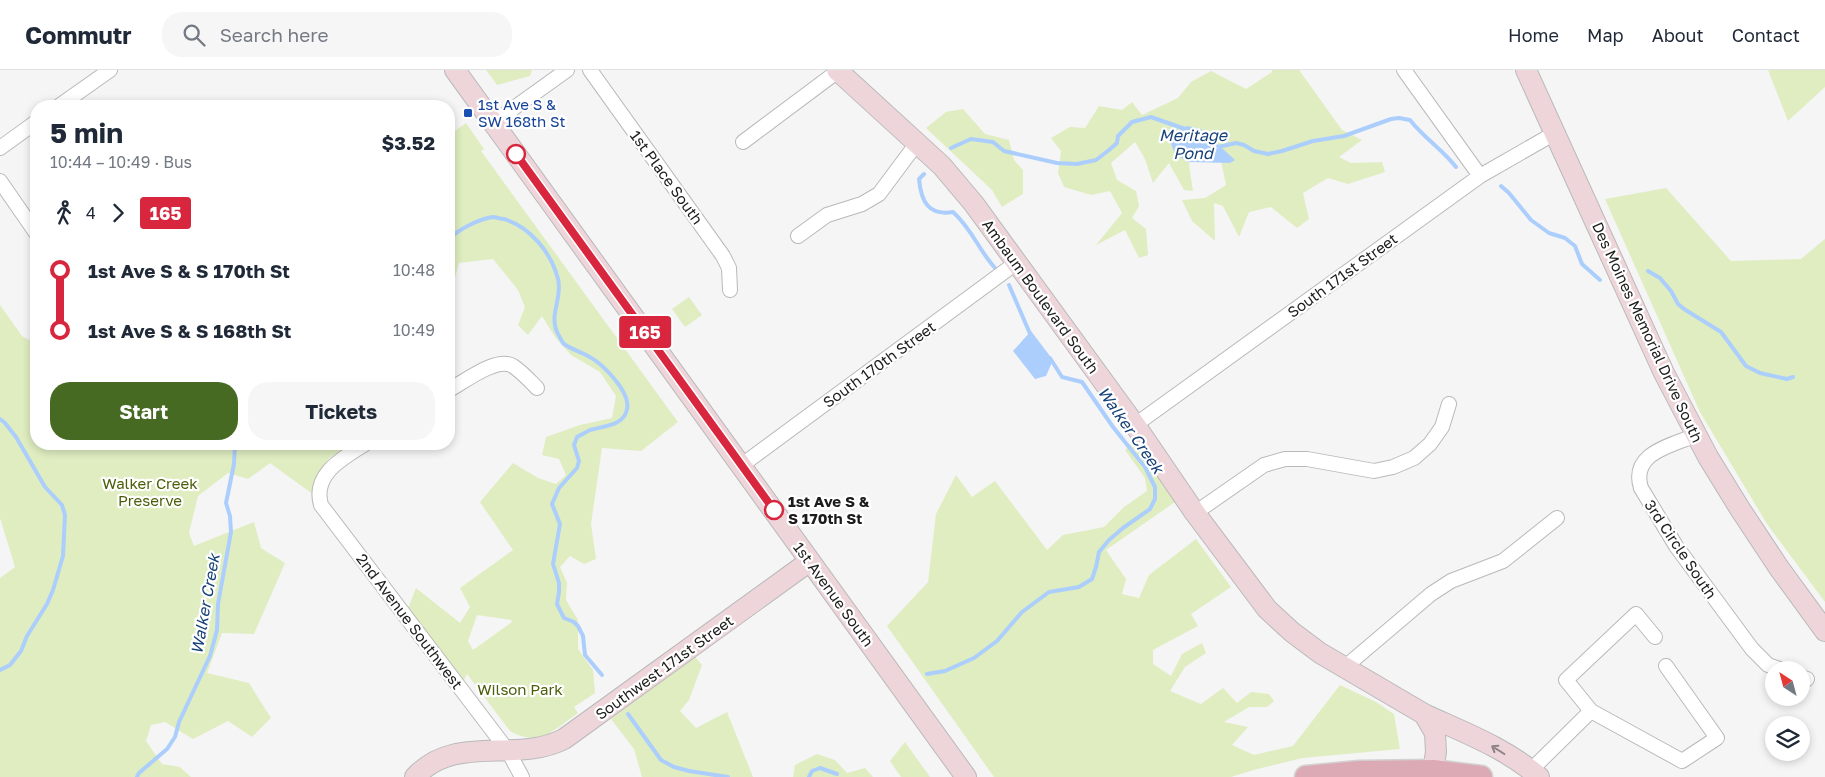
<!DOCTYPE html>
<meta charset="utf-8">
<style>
:root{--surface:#fff;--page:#f6f6f7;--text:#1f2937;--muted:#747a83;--line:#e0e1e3;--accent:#476a22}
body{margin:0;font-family:"Golos Text",sans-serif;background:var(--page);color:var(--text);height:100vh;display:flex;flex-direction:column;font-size:19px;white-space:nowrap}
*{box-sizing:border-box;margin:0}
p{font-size:16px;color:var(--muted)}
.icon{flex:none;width:28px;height:28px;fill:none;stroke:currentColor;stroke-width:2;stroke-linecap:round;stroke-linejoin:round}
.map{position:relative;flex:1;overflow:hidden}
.sheet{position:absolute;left:30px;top:30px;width:425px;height:350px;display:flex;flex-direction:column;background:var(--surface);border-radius:20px;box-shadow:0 2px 8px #0003}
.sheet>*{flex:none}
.badge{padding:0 10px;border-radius:4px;font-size:18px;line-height:32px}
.needle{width:32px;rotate:324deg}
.controls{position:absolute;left:1765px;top:591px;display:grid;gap:10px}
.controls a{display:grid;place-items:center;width:45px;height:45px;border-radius:50%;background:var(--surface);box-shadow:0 2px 8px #0003;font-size:25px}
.map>.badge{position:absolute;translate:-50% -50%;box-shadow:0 0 0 2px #fff}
.legs{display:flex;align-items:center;gap:8px;height:55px;padding:0 20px;font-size:16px}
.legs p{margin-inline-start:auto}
.overview{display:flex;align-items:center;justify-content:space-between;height:85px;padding:0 20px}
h1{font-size:28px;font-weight:700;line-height:38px}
.cta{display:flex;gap:10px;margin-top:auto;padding:10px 20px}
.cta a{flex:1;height:58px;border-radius:20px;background:var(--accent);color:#fff;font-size:20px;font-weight:700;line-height:58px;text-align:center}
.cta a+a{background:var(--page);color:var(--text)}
ul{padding:0 20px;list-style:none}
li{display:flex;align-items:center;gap:18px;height:60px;font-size:19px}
li i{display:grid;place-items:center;width:8px;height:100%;margin:0 6px;background:currentColor}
li i::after{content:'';width:12px;height:12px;margin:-6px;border:4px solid;border-radius:50%;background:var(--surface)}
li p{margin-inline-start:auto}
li:first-child i{background:linear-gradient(#0000 50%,currentColor 0)}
li:last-child i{background:linear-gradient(currentColor 50%,#0000 0)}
header{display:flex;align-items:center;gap:30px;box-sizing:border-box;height:70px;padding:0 25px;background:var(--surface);border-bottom:1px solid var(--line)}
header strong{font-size:24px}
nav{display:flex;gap:28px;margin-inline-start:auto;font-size:18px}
.search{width:350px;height:45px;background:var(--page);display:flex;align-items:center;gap:12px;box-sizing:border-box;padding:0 18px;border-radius:20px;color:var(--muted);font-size:19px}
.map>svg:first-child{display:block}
.green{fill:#dfedc1;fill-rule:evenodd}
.water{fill:#accefc}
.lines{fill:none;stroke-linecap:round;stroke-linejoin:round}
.stream{stroke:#accefc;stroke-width:4}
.street-casing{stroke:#b9b9ba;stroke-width:16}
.secondary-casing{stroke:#b9b9ba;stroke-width:22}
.primary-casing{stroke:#d2d2d2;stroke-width:25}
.street{stroke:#fff;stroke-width:14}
.secondary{stroke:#edd5da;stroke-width:20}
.primary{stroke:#dcaab5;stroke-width:22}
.oneway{stroke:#8f8285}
.line-1-casing{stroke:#fff;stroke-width:11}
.line-1{stroke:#d7263d;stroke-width:8}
.transit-dot{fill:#1a4fb4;stroke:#fff;stroke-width:2}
.stop-1-dot{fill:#fff;stroke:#d7263d;stroke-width:2.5}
.labels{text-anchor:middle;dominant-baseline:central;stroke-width:4.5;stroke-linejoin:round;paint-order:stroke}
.transit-label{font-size:15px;fill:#164399;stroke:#fff;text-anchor:start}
.street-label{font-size:15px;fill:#1c1c1d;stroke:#fff}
.park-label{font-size:15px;fill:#4b5e0a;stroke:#fff}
.stop-label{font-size:15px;font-weight:bold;fill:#1c1c1d;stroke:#fff;text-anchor:start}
.water-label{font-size:16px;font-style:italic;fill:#164178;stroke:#fff}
</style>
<header>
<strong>Commutr</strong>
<div class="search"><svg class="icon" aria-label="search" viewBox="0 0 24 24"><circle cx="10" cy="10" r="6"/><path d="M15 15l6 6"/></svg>Search here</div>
<nav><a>Home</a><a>Map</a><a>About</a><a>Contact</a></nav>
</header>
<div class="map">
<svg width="1825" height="707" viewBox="0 0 1825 707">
<rect width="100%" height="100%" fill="#f5f5f6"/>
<!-- green -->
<path class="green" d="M 486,0 L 532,0 L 530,6 L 497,15 Z
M 1272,0 L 1299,0 L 1342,60 L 1362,70 L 1339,87 L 1351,93 L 1382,92 L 1385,102 L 1348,114 L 1328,108 L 1303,123 L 1309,149 L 1297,158 L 1271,137 L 1249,142 L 1239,167 L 1223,136 L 1214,133 L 1215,171 L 1192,151 L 1182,130 L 1205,128 L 1226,115 L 1220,86 L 1194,71 L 1189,95 L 1193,121 L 1184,120 L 1169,93 L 1153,113 L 1145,89 L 1135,72 L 1111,93 L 1117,110 L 1136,121 L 1139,136 L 1132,148 L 1146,159 L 1148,185 L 1139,188 L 1125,160 L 1096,175 L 1122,143 L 1110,121 L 1091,125 L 1064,117 L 1058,103 L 1061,81 L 1051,68 L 1070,57 L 1085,58 L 1099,36 L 1122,40 L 1132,32 L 1142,45 L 1178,28 L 1191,12 L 1211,1 L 1246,19 L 1272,2 Z
M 1768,0 L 1825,0 L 1825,17 L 1788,51 Z
M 963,39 L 985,64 L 1009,70 L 1014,90 L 1023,100 L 1023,124 L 1002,137 L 992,120 L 926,58 L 946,42 Z
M 466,53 L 484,79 L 481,81 L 678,352 L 641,381 L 602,378 L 591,454 L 596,489 L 584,494 L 570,486 L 560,497 L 567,513 L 566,530 L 578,550 L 578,579 L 593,600 L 595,623 L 574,637 L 578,643 C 555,659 539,678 510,661 L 467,604 L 463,612 L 407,541 L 416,518 L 460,553 L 470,537 L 460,518 L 513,480 L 480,432 L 513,393 L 538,408 L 556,414 L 566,405 L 559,389 L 542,385 L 546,367 L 580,355 L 612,348 L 616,326 L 600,302 L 571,285 L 555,267 L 542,246 L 528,265 L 518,255 L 525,237 L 518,220 L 493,189 L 459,193 L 449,230 L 449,65 ZM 477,545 L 511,550 L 512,552 L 473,580 L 468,571 Z
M 1666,118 L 1731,191 L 1801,189 L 1825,169 L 1825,532 L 1767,454 L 1700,342 L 1605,129 Z
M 689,227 L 702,245 L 685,257 L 672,239 Z
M 0,235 L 22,266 L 36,274 L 36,374 L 351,374 L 329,388 L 320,401 L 322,403 L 314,425 L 270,393 L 248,409 L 228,403 L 198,426 L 189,463 L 194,476 L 254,452 L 261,478 L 285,493 L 254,564 L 222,563 L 207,603 L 249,613 L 271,648 L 252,667 L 228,651 L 193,669 L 165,652 L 151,655 L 146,671 L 162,694 L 180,697 L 191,707 L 0,707 L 0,508 L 15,497 L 0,448 Z
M 1133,372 L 1175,432 L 1106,480 L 1126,509 L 1122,524 L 1139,528 L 1149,505 L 1196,469 L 1231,517 L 1191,544 L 1198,556 L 1153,580 L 1153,594 L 1171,606 L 1182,584 L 1202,573 L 1206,583 L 1185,597 L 1170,621 L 1201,634 L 1223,618 L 1237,633 L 1251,622 L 1269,624 L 1274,631 L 1267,637 L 1249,637 L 1224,652 L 1248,657 L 1232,675 L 1254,685 L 1293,676 L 1340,615 L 1376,632 L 1394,644 L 1400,679 L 1303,688 L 1257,699 L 1231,707 L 994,707 L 887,556 L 928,512 L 936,444 L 956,405 L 972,427 L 995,411 L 1047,480 L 1063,465 L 1104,457 L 1124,437 L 1147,421 L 1145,408 L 1125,380 Z
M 695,587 L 702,595 L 689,630 L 680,641 L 696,658 L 727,642 L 753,707 L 642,707 L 634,679 L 611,649 Z
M 905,672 L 930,707 L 901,707 L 890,691 Z
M 817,684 L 835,690 L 847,703 L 865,698 L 873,707 L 793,707 L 795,695 Z"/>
<!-- water -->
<path class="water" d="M 1187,56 L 1201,59 L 1235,90 L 1230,93 L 1188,92 L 1175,84 L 1168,66 Z
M 1031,261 L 1053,290 L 1046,306 L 1035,309 L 1013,281 Z"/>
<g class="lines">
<!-- stream -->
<path class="stream" d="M 1218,77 L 1236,73 L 1244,75 L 1254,81 L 1268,84 L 1282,81 L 1313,71 L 1344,66 L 1391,49 L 1399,48 L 1410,50 C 1424,68 1442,79 1456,97
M 951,78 L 971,69 L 993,72 L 1004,81 L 1057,93 L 1077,94 L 1096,90 L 1109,80 L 1117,73 L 1118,66 L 1132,52 L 1151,47 L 1185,59
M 924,104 L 919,109 C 921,131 928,146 953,142 C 972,159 978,179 995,198
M 1501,116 L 1509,123 L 1531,150 L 1549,163 L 1565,168 L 1575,176 L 1582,194 L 1600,210
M 449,169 C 459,159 479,149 493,147 C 496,147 500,149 504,149 C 530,157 551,182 558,209 C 563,228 548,245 558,264 C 560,267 562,272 564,274 C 571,279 581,282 588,286 C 602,293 631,322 627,339 C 624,356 604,356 590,360 C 586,362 581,365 577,367 L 574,375 L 579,391 L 577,398 L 559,418 L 552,434 L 560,454 L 553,494 L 559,513 L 559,522 L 557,534 L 564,548 L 574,552 L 578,556 L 583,566 L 585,585 L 602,605
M 1648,201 L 1660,208 L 1671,221 L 1678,234 L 1684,239 L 1721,262 L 1746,296 L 1760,303 L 1787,309 L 1793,307
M 1009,215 L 1031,266
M 0,349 L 5,353 L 16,367 L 45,417 L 62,435 L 65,445 L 63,486 L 53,520 L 47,534 L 27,566 L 21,581 L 10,595 L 0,600
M 927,604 L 945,601 L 974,588 L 997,571 L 1022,542 L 1049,522 L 1079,517 L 1092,509 L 1096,497 L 1099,482 L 1109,470 L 1123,458 L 1150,439 L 1155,429 L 1155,417 L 1145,397 L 1113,357 L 1082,312 L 1062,307 L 1050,288
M 628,644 L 661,690 L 674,697 L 689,701 L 728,707
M 137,707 L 139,703 L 167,679 L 175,667 L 179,652 L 210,586 L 217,560 L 218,534 L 231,462 L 230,446 L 226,433 L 234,394 L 235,374
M 809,707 L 812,701 L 820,698 L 837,704"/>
<!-- street casing -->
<g class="street-casing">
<path id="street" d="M 590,0 L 723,186 L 729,198 L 730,220
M 1404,0 L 1480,106
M 59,36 L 110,0
M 493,53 L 567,0
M 743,72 L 838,1
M 0,78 L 36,52
M 0,111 L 36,163
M 798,166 L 827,145 L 862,134 L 879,124 L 917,73
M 449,320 C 464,312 497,286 513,296 C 522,302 530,311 537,318
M 1135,355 L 1480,106 L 1555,63
M 1696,365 C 1671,376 1630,383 1641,418 L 1676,476 L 1752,579 L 1768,595 L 1782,600
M 365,374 C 343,388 312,404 321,435 L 508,681 L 522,707
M 742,395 L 1016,193
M 1195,443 L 1264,395 L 1285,389 L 1307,389 L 1374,401 L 1393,397 L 1414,388 L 1430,374 L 1442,357 L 1449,334
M 1345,597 L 1431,524 L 1451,511 L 1503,491 L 1557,448
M 1801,607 L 1807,609
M 1591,641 L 1682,691 L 1717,668 L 1666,596
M 1531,700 L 1591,641 L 1566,610 L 1636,544 L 1655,567"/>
</g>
<!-- secondary casing -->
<g class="secondary-casing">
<path id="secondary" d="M 455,0 L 966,707
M 837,0 L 942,96 L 974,134 L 1135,355 L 1195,443 L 1267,539 L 1292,562 L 1320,583 L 1424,644 L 1435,663 L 1436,682 L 1433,701
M 1526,0 L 1664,303 L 1708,387 L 1740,439 L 1779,498 L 1825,561
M 1424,644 C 1463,662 1506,678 1539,707
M 415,707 C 455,663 515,694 564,669 L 810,491"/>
</g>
<!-- primary casing -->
<g class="primary-casing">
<path id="primary" d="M 1306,707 L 1359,702 L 1433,701 L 1481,707"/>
</g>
<!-- street -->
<use href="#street" class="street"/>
<!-- secondary -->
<use href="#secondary" class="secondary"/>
<!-- primary -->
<use href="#primary" class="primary"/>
</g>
<!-- one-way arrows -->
<defs><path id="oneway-shaft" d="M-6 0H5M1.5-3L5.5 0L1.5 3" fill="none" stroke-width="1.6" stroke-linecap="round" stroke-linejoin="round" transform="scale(1.25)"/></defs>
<use class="oneway" href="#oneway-shaft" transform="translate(1498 680) rotate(-148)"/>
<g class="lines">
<!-- line-1 casing -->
<g class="line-1-casing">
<path id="line-1" d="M 516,84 L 774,440"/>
</g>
<!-- line-1 -->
<use href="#line-1" class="line-1"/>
</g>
<!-- markers -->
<rect class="transit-dot" x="463" y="38" width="10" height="10" rx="2.5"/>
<g class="stop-1-dot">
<circle cx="516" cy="84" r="9"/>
<circle cx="774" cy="440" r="9"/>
</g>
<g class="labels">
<!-- transit labels -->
<g class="transit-label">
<text x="478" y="34">1st Ave S &amp;<tspan x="478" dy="17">SW 168th St</tspan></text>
</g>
<!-- street labels -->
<g class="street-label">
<text transform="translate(667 107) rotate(54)">1st Place South</text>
<text transform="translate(1342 205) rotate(-36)">South 171st Street</text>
<text transform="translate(1041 226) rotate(54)">Ambaum Boulevard South</text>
<text transform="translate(1648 262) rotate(65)">Des Moines Memorial Drive South</text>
<text transform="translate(879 294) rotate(-36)">South 170th Street</text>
<text transform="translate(1681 479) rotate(56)">3rd Circle South</text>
<text transform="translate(834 524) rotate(54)">1st Avenue South</text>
<text transform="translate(410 551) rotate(53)">2nd Avenue Southwest</text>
<text transform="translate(664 597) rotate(-36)">Southwest 171st Street</text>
</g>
<!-- park labels -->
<g class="park-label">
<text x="150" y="413">Walker Creek<tspan x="150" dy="17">Preserve</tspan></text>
<text x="520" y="619">Wilson Park</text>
</g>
<!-- stop labels -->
<g class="stop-label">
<text x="788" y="431">1st Ave S &amp;<tspan x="788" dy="17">S 170th St</tspan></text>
</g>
<!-- water labels -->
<g class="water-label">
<text x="1193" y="65">Meritage<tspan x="1193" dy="18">Pond</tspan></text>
<text transform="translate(1131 360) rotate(55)">Walker Creek</text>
<text transform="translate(205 534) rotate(-80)">Walker Creek</text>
</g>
</g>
</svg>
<div class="controls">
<a><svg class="needle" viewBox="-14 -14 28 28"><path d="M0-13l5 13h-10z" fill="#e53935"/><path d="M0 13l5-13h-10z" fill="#747a83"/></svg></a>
<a><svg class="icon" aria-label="layers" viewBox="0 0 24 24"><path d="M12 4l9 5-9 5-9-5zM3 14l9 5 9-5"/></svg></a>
</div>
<b class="badge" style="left:645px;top:262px;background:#d7263d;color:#fff">165</b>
<section class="sheet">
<div class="overview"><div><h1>5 min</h1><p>10:44 – 10:49 · Bus</p></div><b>$3.52</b></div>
<div class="legs"><svg class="icon" aria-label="walk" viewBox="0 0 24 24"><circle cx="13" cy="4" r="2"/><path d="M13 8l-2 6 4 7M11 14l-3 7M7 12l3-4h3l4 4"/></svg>4<svg class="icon" aria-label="forward" viewBox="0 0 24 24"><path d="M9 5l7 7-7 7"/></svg><b class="badge" style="background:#d7263d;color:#fff">165</b></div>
<ul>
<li><i style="color:#d7263d"></i><b>1st Ave S &amp; S 170th St</b><p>10:48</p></li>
<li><i style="color:#d7263d"></i><b>1st Ave S &amp; S 168th St</b><p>10:49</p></li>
</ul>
<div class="cta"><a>Start</a><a>Tickets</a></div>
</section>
</div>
